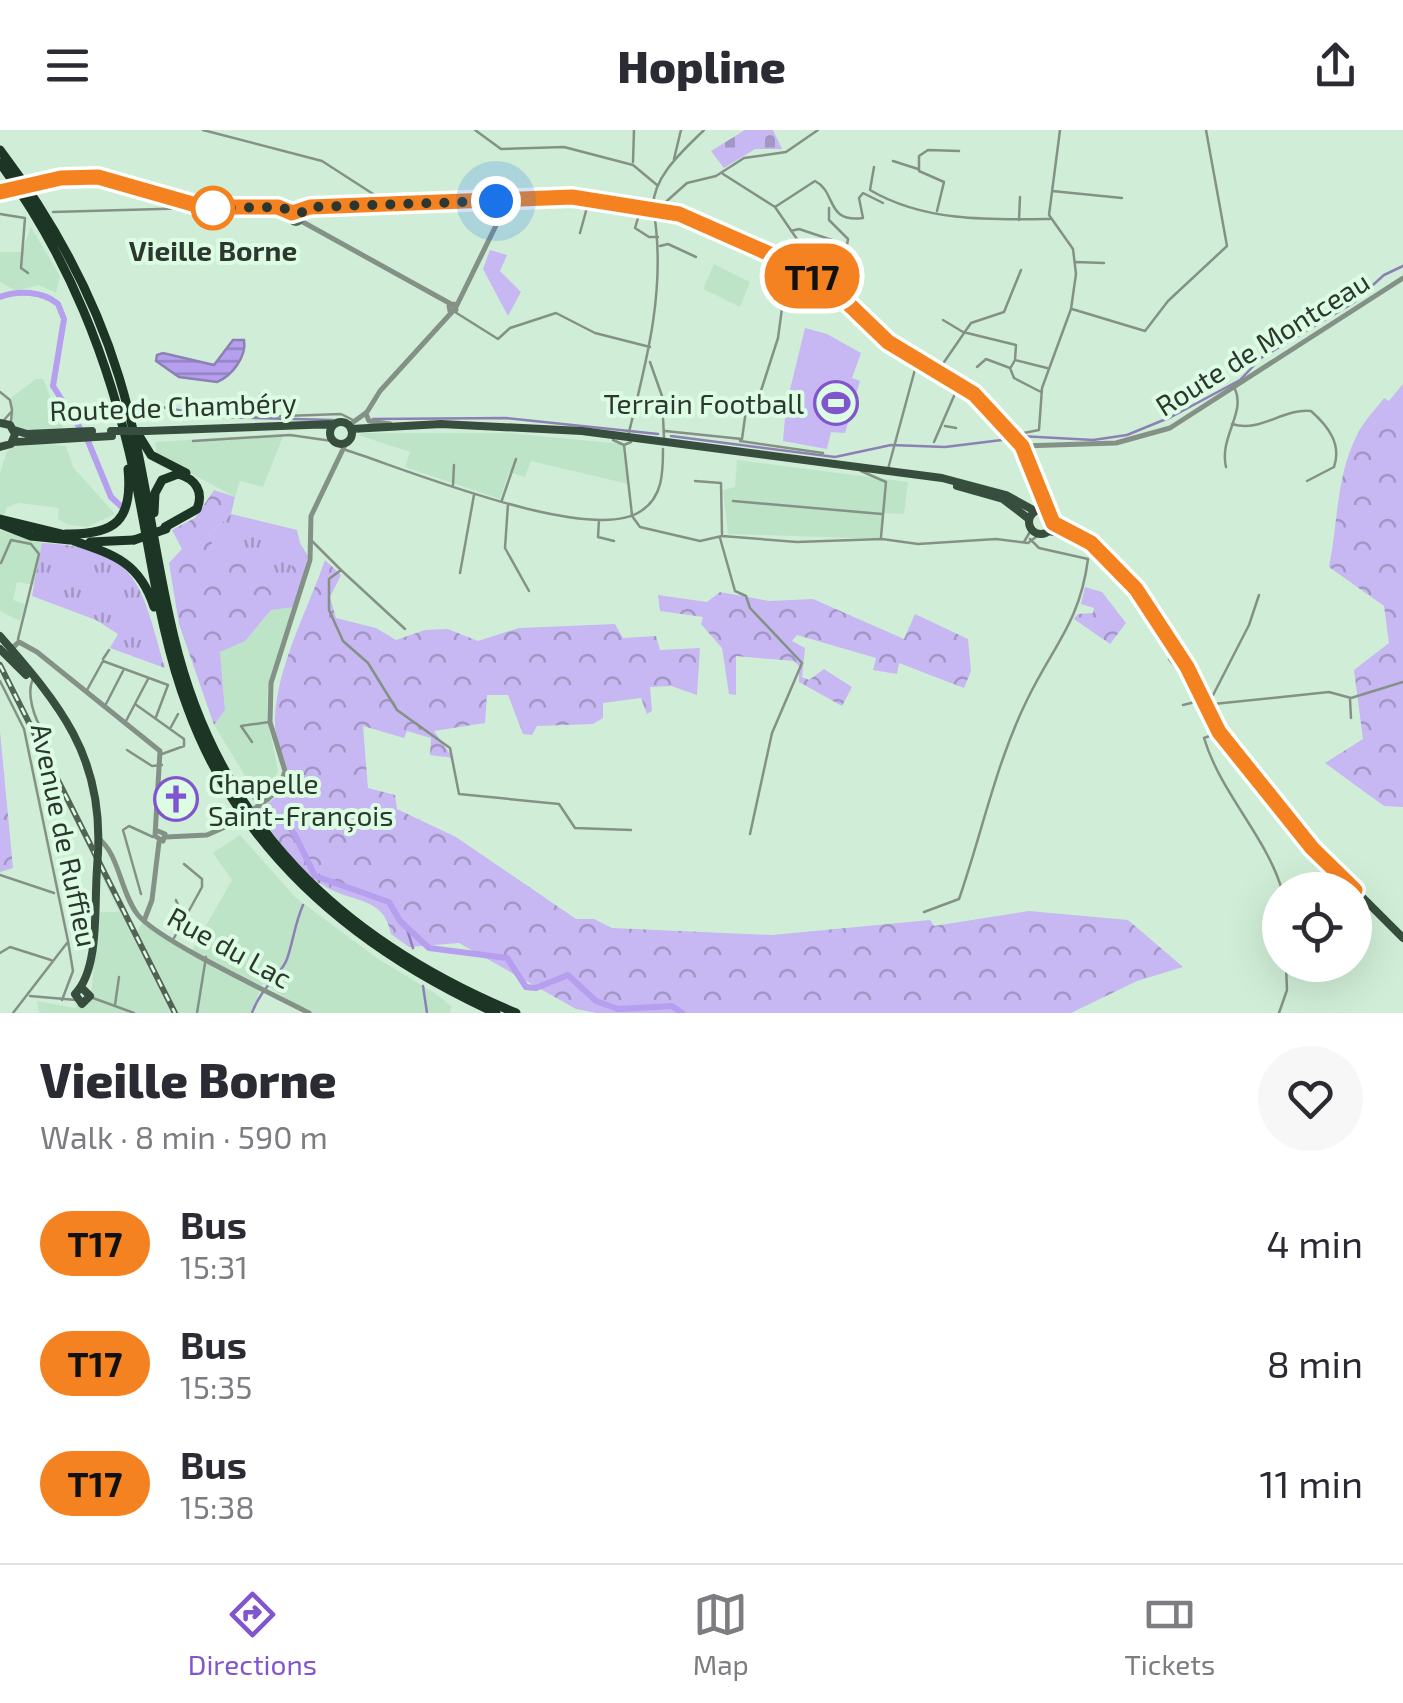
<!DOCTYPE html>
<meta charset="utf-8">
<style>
:root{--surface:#fff;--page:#f7f7f7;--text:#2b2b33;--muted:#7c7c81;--line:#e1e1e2;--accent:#8055ce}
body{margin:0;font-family:"Exo 2",sans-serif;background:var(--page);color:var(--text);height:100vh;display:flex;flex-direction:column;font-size:38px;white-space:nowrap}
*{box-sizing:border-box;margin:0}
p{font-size:32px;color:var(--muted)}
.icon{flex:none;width:55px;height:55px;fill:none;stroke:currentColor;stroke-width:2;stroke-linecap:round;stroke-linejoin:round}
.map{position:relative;height:883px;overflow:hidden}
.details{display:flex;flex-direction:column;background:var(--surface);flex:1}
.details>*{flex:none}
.badge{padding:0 20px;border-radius:32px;font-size:35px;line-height:65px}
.tools{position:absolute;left:1262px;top:742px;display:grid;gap:20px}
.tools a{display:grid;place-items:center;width:110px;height:110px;border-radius:50%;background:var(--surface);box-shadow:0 10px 40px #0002;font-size:50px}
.you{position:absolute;width:50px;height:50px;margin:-25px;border:8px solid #fff;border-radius:50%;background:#1a73e8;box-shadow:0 0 0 15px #1a73e833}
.map>.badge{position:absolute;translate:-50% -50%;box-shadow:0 0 0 5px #fff}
.round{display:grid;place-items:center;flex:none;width:105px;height:105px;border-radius:52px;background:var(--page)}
.overview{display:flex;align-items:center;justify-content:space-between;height:170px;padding:0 40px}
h1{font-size:48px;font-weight:800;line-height:75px}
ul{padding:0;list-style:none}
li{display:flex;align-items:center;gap:30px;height:120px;padding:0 40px}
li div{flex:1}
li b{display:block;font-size:38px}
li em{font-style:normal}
li .badge{min-width:110px;font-weight:700;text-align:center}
header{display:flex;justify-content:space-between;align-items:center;height:130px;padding:0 40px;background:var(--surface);font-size:45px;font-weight:800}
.dock{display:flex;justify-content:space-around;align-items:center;height:140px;border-top:2px solid var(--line);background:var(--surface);font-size:28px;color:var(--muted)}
.dock a{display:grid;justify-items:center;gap:5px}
.dock .active{color:var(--accent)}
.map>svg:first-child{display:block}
.built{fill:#bee4c8}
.grass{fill:url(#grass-tufts)}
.forest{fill:url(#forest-crowns)}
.cemetery{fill:url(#cemetery-stones)}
.green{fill:#c7b7f2}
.water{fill:url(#water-rules);stroke:#8c80b5;stroke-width:2.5}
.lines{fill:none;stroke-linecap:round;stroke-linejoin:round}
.stream{stroke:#8c80b5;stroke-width:2.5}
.river{stroke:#b59fee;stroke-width:6}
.minor{stroke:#849187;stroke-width:2.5}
.tertiary{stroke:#849187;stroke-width:5}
.secondary{stroke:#57695b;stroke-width:6}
.primary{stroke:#374d3d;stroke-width:8}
.motorway{stroke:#1c3524;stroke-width:9}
.rail-casing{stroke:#526356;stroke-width:6}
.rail{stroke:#ddfce4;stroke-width:2.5;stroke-dasharray:8;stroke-linecap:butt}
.tertiary-bridge{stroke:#849187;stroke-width:5}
.secondary-bridge{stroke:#57695b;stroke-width:6}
.primary-bridge{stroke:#374d3d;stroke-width:8}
.motorway-bridge{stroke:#1c3524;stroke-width:9}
.line-casing{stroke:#fff;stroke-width:22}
.line{stroke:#f58220;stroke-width:15}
.walk{stroke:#2c382f;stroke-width:10;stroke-dasharray:0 18}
.stop-dot{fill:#fff;stroke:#f58220;stroke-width:5}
.labels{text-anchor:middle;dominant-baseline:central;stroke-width:8;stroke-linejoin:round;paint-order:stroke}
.stop-label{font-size:28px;font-weight:bold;fill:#2c382f;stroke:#ddfce4}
.street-label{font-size:28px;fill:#2c382f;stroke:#ddfce4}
.poi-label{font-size:28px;fill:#2c382f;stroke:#ddfce4;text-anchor:end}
</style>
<header><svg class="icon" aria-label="menu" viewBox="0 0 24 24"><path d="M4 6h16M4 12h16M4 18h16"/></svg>Hopline<svg class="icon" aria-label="share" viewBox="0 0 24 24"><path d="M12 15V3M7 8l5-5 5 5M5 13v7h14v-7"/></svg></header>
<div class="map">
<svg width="1403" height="883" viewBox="0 0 1403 883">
<defs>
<pattern id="grass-tufts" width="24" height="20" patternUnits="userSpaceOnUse" patternTransform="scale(2.5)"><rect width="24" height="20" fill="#c7b7f2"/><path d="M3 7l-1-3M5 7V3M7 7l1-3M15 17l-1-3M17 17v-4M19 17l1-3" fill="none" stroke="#a296c4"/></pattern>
<pattern id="forest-crowns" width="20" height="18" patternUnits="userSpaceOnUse" patternTransform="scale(2.5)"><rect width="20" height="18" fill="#c7b7f2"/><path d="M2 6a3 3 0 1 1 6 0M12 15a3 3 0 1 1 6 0" fill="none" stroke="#a296c4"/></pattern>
<pattern id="cemetery-stones" width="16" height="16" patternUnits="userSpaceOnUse" patternTransform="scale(2.5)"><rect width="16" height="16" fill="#c7b7f2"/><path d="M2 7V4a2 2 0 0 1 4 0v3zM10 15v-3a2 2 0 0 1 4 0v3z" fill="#a296c4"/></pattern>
<pattern id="water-rules" width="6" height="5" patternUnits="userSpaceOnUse" patternTransform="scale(2.5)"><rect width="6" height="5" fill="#b59fee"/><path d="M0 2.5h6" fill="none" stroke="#9383c1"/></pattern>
</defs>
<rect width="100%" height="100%" fill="#d0eed7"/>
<!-- built -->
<path class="built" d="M 31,97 L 60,146 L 56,163 L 39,155 L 16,161 L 0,152 L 0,122 L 22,122 Z
M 714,134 L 750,152 L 740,177 L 703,159 Z
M 36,249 L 43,249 L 63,298 L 22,301 L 12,295 L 12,267 Z
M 363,303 L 509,303 L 622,314 L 628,354 L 531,331 L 525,347 L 509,342 L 500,369 L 405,337 L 410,322 L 358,305 Z
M 284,304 L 263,357 L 240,351 L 235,367 L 157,325 L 155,312 Z
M 20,311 L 66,316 L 73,337 L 115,384 L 87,397 L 69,395 L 58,389 L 59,378 L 19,373 L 7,377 L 0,396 L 0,343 L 7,321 Z
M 737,330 L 908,352 L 904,384 L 884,383 L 882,409 L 728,404 L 723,360 L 735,357 Z
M 0,400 L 42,413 L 35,455 L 17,452 L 13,470 L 25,474 L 20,491 L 0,481 Z
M 290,476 L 294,477 L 268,558 L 267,587 L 278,641 L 272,652 L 255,662 L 214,595 L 225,580 L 220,522 L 245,511 L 271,480 Z
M 0,529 L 95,718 L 94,730 L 0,541 Z
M 240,705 L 296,768 L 377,828 L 439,866 L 451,876 L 450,883 L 308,883 L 263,853 L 251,883 L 39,883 L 37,871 L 75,878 L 92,858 L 98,782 L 119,782 L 100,743 L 100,728 L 137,802 L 142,793 L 191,822 L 232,750 L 213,723 Z"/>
<!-- grass -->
<path class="grass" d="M 231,384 L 297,400 L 300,413 L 287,454 L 214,423 L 209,404 Z
M 42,413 C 141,418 141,457 165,538 L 110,518 L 118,504 L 96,490 L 32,466 Z"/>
<!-- forest -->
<path class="forest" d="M 1403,254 L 1403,677 L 1384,676 L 1325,633 L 1363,609 L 1354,540 L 1389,513 L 1384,476 L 1329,437 C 1338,393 1336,348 1356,307 C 1362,293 1375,280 1384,268 L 1389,271 Z
M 214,360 L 235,367 L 231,384 L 209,404 L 215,423 L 286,453 L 300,413 L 308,426 L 294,477 L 271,480 L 245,511 L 220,522 L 225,580 L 214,595 L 179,494 L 169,433 L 182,419 L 172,400 L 195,388 Z
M 325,430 L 341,445 L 330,467 L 336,488 L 376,498 L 396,510 L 425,500 L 448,499 L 478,511 L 519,498 L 615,494 L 623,508 L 656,506 L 660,520 L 700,518 L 697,565 L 671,556 L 650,557 L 652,581 L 647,584 L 641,568 L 603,573 L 603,588 L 593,594 L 537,596 L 532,605 L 523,604 L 508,565 L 487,565 L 485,593 L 434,601 L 453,628 L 430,625 L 431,608 L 407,601 L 404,608 L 363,596 L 368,658 L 395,665 L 397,679 L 456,707 L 576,789 L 594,789 L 612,798 L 772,805 L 930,790 L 934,796 L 1029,781 L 1128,790 L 1183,837 L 1137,851 L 1071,883 L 597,883 L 576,879 L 459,813 L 409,817 L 391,804 C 384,766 353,773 326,757 C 298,741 275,706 257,681 C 310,648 272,629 275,586 C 278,534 308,479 325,430 Z
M 1085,457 L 1102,462 L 1126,493 L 1110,514 L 1074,489 L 1078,484 L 1093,483 L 1094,478 L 1081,474 Z
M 720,462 L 769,471 L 813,469 L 904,509 L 915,484 L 968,509 L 971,541 L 964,558 L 899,533 L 897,544 L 873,540 L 876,528 L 797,505 L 792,511 L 805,518 L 802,547 L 809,550 L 824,539 L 852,557 L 842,576 L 799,552 L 799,536 L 794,531 L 736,526 L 736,565 L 729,564 L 722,518 L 701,494 L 703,487 L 660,481 L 658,465 L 707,472 Z
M 0,601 L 13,738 L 0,742 Z"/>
<!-- cemetery -->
<path class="cemetery" d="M 745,0 L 773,0 L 782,19 L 755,19 L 724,38 L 711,21 Z"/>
<!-- green -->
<path class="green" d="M 490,120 L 507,125 L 500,141 L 521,162 L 508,186 L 483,139 Z
M 805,198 L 827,204 L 861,223 L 852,248 L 860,251 L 845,303 L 831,302 L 827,319 L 783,311 L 786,276 Z"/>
<!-- water -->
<path class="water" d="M 233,210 L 244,210 C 247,226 232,246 217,252 L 179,247 L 156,231 L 157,225 L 163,223 L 214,235 Z"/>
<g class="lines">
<!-- stream -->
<path class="stream" d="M 156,276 L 217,287 L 333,290
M 373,289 L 506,288 L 658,304
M 671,306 L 835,327 L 891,315 L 945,317 L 1010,309
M 1020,306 L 1093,310 L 1127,305 L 1171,287 L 1240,250 L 1261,228 L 1353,173 L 1384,145 L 1403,136
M 319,745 L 319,752
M 406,796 L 413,818
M 423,856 L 427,883
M 252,883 C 261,857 282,844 287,829 C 293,812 295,793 303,775"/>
<!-- river -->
<path class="river" d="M 0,167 C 18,160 43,161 58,174 L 64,189 L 53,256 L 80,298
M 88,311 L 111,367 L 124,379
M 248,657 L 264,681 L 285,692 L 295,705 L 315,746 L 389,772 L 400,791 L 429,818 L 507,828 L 526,857 L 536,858 L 568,845 L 596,871 L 618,879 L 672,876 L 682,883"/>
<!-- minor -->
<path class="minor" d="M 203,0 L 322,31 L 384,71
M 475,0 L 501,19 L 564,17 L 633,35 L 657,55
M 674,29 L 681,0
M 893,31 L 918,39
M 633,32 L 634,0
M 874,37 L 870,60 C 924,92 990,90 1050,89
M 723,44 L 775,77
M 1052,61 L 1122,68
M 653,76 C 654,45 684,20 704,0
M 641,78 L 635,98 L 649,107 L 658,107
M 659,78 L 687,53 L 716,46 L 744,28 L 786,22 L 818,0
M 937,81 L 944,52 L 919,41 L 919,26 L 928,20 L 959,21
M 53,82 L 195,78
M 0,84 L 25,88 L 21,138 L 28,143
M 1019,90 L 1020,67
M 791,101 L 799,99 L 847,115 L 848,109 L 829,90 L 829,78
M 580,103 L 589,70
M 660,116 L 668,114 L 696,127
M 1076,132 L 1104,133
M 811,141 L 820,131 L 801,115 L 775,77 L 815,51 C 837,62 825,93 863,88 L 859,68 L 863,63 L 883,73
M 1072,179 L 1145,201 L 1168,171 L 1227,116 L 1206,0
M 455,182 L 498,209 L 510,198 L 556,183 L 595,203 L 650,217
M 943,190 L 963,202 L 1016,215 L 1015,230
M 650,232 L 662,266 L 664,308
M 977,237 L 986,229 L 1010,238 L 1014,248 L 1041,262
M 1011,237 L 1015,230 L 1047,238
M 940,238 L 971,193 L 1004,182 L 1021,140
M 0,262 L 10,270 L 12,280
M 260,264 L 251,285 L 257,287 L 341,284 L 353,290
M 4,290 L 12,281 L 11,291
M 1232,294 C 1261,303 1283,278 1311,281 C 1328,296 1342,314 1334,337 L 1307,351
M 945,296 L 956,298
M 665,301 L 742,309 L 747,273 L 758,270 L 778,208 L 788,134
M 629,302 C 647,230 666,158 654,83
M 1013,305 L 1039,300 L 1042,258 L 1071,179 L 1076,144 L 1073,119 L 1049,85 L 1060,0
M 613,310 L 624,315 L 631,312
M 193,311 L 290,305 L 332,311
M 740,311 L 823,323
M 934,312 L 957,259
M 624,315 L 632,385
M 346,320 C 403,338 591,416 641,381 C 663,367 663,342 663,319
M 1226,337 C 1219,307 1246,283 1235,259
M 888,339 L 917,232
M 861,341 L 886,352 L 881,407
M 695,351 L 721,353 L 722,404
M 453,355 L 454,335
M 502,370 L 516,329
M 733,371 L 882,384
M 508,374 L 505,418 L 529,461
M 632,386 L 640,397 L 700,411 L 722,406 L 797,412 L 882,409 L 918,414 L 996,409 L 1028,413 L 1040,404
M 599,390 L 598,407 L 614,411
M 720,408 L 735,461 L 746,466 L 750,478 L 802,533 L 772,603 L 750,704
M 311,410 L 341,440 L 329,449 L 329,480 L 343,511 L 368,533 L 397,580 L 450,618 L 459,664 L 559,674 L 575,698 L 631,700
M 1024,412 L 1031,400
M 1,433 L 11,410 L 31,414 L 39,424 L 18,509
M 341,440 L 405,499
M 460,443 L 474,365
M 103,529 L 109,520
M 1169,529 L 1186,550
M 33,549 C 26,563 34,588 43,601
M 0,551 L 24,599 L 68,811 L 73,841 L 62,870
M 87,560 L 103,531 L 168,555 L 156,587
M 1350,569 L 1351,588
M 1209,573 L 1249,495 L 1259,465
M 106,574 L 123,541
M 135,574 L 184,609 L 184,616 L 162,624
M 1183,575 L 1199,571
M 1204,575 L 1329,562 L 1351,568 L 1403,552
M 126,591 L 148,549
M 171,597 L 178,584
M 1218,603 L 1204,608 C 1221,664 1266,706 1282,760
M 252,612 L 241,596 L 269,592
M 127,620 L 152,636 L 162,635
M 0,745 L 54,763
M 141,764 L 123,700 L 129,696 L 153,707
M 176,770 L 183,788
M 924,782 L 959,769 C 982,703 996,633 1027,570 C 1053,516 1080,492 1088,429 L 1039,418 L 1030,409
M 1280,786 L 1280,808
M 174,808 L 202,757 L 202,749 L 184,734
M 0,823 L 10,817 L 51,830
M 30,866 L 76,870
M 93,868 L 134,883
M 115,875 L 119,847
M 13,883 L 67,813
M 197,883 L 206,827
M 1279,883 L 1287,860 L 1286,835"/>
<!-- tertiary -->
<path class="tertiary" d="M 301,91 L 451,174
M 454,174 L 456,180 L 450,181 L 449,176 Z
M 456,177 L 508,71
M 366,284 L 369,291 L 390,294
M 348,296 L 367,282 L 380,261 L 452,182
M 1022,316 L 1116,313 L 1170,298 L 1403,148
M 11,519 L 19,512 L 37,522 L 160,621 L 155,706 L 163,711 L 165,704 L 158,701
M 268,669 L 279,659 L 285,641 L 270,592 L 271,553 L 310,430 L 311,386 L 346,313
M 166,707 L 207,705 L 234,693
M 99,709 C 119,724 121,764 138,785 C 159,811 273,864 309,883
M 144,791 L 152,770 L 159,712"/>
<!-- secondary -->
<path class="secondary" d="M 41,53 C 115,35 141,71 208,78 C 233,80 271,68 292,83
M290 87a6 6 0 1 1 12 0a6 6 0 1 1-12 0Z
M 301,83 L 310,77 L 572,67 L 679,84 L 788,132 L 831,157 L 888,212 L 974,264 L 1022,316 L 1049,382"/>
<!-- primary -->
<path class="primary" d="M330 303a11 11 0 1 1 22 0a11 11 0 1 1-22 0Z
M 0,293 L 10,295 L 15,304 L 11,314 L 0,317
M 351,299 L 441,294 L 582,301 L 942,348 L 1006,365 L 1035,381
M 14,300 L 27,304 L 92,301
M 146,301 L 334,294
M 13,312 L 112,306
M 957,356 L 1003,369 L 1029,389
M1029 392a12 12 0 1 1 24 0a12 12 0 1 1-24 0Z
M 1053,393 C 1065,402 1081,406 1093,415 C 1155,461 1175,529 1212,591 C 1247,650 1305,712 1355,760
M 1049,401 L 1065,404
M 1077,410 L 1109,436
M 0,506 C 60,575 103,626 98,722
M 0,519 L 26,545
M 1355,760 L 1403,808
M 82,858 L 90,866 L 82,874 L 75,864 C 100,839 94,775 97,739"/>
<!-- motorway -->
<path class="motorway" d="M 0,20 C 52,89 94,165 119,247 C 145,332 153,421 174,507 C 219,695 341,810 516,883
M 0,33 C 69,127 109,230 134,343 C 151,422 159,503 188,579 C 242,726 358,820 496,883
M 138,304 L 151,325 L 186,343
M 154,383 L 155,363 L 162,350 L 178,344 C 196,349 204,362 197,379 L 165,397
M 0,389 L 70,406
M 0,394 L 31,406 L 70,410
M 66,404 C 116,405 133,390 128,339
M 74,411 C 115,425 140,433 154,477
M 90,412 L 134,410"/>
<!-- rail casing -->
<g class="rail-casing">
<path id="rail" d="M 0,535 L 175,883"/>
</g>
<!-- rail -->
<use href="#rail" class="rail"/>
<!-- tertiary-bridge -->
<path class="tertiary-bridge" d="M 234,693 L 268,669"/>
<!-- secondary-bridge -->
<path class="secondary-bridge" d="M 0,62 L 41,53"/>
<!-- primary-bridge -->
<path class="primary-bridge" d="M 111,301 L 146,301
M 97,739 L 98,722"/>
<!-- motorway-bridge -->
<path class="motorway-bridge" d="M 134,410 L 166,399"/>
</g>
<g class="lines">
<!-- line casing -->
<g class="line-casing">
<path id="line" d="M 0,62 L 61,48 L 98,47 L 203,77 L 278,77 L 292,83 L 310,77 L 572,67 L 679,84 L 788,132 L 831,157 L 888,212 L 974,264 L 1022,316 L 1053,393 L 1091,413 L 1136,459 L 1187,537 L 1219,602 L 1312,718 L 1355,760"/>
</g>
<!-- line -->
<use href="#line" class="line"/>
<!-- walk -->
<path class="walk" d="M 213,78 L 278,77 L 301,83 L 310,77 L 496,71"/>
</g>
<!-- icons -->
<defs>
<g id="stadium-ring" transform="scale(2.25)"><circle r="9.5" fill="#ddfce4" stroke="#8055ce" stroke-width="1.5"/><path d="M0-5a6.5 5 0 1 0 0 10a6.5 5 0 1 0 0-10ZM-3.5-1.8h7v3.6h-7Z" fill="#8055ce"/></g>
<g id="church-ring" transform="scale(2.25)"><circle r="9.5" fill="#ddfce4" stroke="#8055ce" stroke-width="1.5"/><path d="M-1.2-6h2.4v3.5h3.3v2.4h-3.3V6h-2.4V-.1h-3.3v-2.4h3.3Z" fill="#8055ce"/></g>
</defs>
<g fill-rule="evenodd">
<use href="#stadium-ring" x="836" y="273"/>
<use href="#church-ring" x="176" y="669"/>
</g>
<!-- markers -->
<circle class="stop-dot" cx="213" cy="78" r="20"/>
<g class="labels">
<!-- stop labels -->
<g class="stop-label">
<text x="213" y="120">Vieille Borne</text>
</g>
<!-- street labels -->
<g class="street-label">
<text transform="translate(1262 213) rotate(-32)">Route de Montceau</text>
<text transform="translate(173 276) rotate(-2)">Route de Chambéry</text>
<text transform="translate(65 705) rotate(78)">Avenue de Ruffieu</text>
<text transform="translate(230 817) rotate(29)">Rue du Lac</text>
</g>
<!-- poi labels -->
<g class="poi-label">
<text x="804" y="273">Terrain Football</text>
<text x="208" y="653" text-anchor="start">Chapelle<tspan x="208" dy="32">Saint-François</tspan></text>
</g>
</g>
</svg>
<div class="tools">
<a><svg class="icon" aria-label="locate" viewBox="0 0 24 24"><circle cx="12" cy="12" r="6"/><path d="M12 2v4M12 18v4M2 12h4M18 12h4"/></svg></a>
</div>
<div class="you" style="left:496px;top:71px"></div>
<b class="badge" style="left:812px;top:146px;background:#f58220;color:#111">T17</b>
</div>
<section class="details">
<div class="overview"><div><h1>Vieille Borne</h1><p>Walk · 8 min · 590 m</p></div><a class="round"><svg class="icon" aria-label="heart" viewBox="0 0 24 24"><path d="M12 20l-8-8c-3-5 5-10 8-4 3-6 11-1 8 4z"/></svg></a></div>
<ul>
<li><span class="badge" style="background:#f58220;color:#111">T17</span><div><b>Bus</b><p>15:31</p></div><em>4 min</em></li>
<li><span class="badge" style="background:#f58220;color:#111">T17</span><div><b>Bus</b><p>15:35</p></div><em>8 min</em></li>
<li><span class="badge" style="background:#f58220;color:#111">T17</span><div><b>Bus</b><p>15:38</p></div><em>11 min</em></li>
</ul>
</section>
<nav class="dock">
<a class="active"><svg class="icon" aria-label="directions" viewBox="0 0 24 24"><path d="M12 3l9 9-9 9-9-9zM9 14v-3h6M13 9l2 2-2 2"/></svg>Directions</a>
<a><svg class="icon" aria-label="map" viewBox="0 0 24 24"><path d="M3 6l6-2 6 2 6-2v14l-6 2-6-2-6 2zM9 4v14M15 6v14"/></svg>Map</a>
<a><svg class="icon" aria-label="tickets" viewBox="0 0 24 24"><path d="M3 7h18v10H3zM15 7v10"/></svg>Tickets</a>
</nav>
